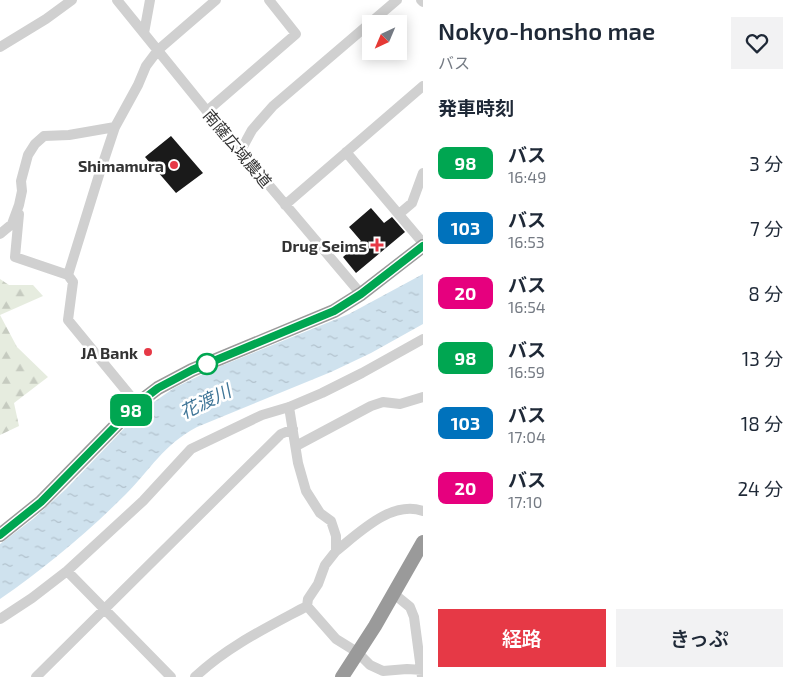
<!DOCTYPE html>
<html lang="ja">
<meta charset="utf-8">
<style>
:root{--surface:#fff;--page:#f2f2f3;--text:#1f2937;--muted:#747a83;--accent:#e63946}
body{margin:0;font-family:"Exo 2","Noto Sans JP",sans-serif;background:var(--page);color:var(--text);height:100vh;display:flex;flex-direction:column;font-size:19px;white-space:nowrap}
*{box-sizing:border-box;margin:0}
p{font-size:16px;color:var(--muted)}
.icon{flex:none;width:28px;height:28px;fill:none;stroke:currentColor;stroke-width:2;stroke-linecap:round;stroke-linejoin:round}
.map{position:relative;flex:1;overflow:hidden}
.drawer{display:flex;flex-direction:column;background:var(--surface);width:375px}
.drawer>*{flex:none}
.badge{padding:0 10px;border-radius:8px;font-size:18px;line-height:32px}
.needle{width:32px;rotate:224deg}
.fabs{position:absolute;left:362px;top:15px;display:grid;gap:10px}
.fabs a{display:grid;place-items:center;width:45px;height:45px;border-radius:0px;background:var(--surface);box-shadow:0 2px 12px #0003;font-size:25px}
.map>.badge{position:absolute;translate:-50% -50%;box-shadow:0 0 0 2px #fff}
h2{padding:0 15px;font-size:19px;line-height:45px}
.round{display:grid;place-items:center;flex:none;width:52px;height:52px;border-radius:0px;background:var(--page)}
.summary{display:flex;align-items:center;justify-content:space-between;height:85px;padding:0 15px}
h1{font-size:24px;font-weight:600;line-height:38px}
.action{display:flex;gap:10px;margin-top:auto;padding:10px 15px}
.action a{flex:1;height:58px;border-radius:0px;background:var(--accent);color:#fff;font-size:20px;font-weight:600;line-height:58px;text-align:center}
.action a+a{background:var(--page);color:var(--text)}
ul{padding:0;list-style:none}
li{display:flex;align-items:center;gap:15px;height:65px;padding:0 15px}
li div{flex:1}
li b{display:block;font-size:19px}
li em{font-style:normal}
li .badge{min-width:55px;font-weight:700;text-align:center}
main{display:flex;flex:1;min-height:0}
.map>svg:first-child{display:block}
.forest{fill:url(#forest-firs)}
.water{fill:url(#water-ripples)}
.building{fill:#1a1a1a}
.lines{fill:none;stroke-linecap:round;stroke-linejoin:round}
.minor{stroke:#d0d0d0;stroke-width:10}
.highway{stroke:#9a9a9a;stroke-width:14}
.line-casing{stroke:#fff;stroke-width:11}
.line{stroke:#00a651;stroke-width:8}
.poi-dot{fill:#e63946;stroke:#fff;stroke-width:2}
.stop-dot{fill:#fff;stroke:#00a651;stroke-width:2.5}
.labels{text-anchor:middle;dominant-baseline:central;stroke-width:5;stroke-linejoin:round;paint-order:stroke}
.street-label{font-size:16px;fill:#333;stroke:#fff}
.poi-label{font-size:16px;font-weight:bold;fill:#333;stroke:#fff;text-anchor:end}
.water-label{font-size:18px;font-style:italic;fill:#3f7597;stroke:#fff}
</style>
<main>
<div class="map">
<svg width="423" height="677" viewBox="0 0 423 677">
<defs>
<pattern id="forest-firs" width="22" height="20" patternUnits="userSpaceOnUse" patternTransform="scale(1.25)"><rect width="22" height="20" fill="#e6ecdf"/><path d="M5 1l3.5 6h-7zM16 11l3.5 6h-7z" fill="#c6cbc0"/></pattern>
<pattern id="water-ripples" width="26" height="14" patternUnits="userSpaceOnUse" patternTransform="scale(1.25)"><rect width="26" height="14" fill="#cfe2ee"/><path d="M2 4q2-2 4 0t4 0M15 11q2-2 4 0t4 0" fill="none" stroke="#b2c2cd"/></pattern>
</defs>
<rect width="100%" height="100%" fill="#fff"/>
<!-- forest -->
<path class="forest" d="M 0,279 L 9,285 L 33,285 L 43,296 L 0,315 L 17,347 L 48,377 L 14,403 L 19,426 L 0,435 Z"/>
<!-- water -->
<path class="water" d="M 423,274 L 423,324 L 371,353 L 331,372 L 197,427 C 162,446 152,468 126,494 C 87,533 45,568 0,599 L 0,544 L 33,519 L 66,489 L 141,411 L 174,388 L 211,370 L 349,314 Z"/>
<!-- building -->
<path class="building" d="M 171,136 L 203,173 L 176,193 L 145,157 Z
M 371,208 L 384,223 L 392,217 L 405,232 L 356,273 L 343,257 L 361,241 L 349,227 Z"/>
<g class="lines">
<!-- minor -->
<path class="minor" d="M 117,0 L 219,126 L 361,294
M 421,0 L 423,2
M 144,33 L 150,0
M 0,47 L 46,19 L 72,0
M 207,111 L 296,34 L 269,0
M 240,152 L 252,130 L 273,106 L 397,0
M 346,152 L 423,243
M 285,205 L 423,86
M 19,214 L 15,257 L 68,275 L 73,282 L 68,320 L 137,404
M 399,214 L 412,203 L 423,173
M 0,234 L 12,224 L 19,205 L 22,191 L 21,181 L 28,155 L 35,144 L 44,136 L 69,135 L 115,127 L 138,85 L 146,66 L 158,50 L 216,0
M 68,275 L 99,175 L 115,127
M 289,407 L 298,463 L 306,491 L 320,513 L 331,521 L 336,536 L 336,551 L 325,565 L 318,584 L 308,599 L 307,606 L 336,639 L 357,652 L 370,665 L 383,671 L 407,669 L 423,670
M 296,446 L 371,406 L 383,402 L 400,404 L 423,397
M 336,551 C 359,533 391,500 423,511
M 67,571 L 171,677
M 394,594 L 410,607 L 414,617 L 422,677
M 0,619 L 32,598 L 67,571 L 143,501 L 191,449 L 262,415 L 289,407 L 322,393 L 362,373 L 423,339
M 36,677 L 281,434 L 293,429
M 195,677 C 228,646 268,627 307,606"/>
<!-- highway -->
<path class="highway" d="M 0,535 L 41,502 L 137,404 L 158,388 L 192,370 L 334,311 L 361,294 L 423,246
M 342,677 L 375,626 L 423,542"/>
</g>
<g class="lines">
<!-- line casing -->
<g class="line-casing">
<path id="line" d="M 0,535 L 41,502 L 137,404 L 158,388 L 192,370 L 334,311 L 361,294 L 423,246"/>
</g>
<!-- line -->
<use href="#line" class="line"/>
</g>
<!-- markers -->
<g class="poi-dot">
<circle cx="174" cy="165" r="5"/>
<path d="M374.5 237.5h5v5h5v5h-5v5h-5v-5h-5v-5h5z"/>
<circle cx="148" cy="352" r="5"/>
</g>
<circle class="stop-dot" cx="207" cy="364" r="10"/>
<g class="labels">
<!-- street labels -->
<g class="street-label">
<text transform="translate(238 148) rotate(50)">南薩広域農道</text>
</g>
<!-- poi labels -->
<g class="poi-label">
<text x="164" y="165">Shimamura</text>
<text x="367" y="245">Drug Seims</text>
<text x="138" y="352">JA Bank</text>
</g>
<!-- water labels -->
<g class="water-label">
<text transform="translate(205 401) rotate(-26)">花渡川</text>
</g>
</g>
</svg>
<div class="fabs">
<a><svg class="needle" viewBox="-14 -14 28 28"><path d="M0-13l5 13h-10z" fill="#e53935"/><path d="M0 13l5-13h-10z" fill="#747a83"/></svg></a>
</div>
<b class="badge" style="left:131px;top:410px;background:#00a651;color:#fff">98</b>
</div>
<section class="drawer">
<div class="summary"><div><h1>Nokyo-honsho mae</h1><p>バス</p></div><a class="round"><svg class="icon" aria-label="heart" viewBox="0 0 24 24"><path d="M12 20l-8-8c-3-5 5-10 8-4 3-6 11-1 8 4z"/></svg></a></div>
<h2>発車時刻</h2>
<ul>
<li><span class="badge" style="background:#00a651;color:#fff">98</span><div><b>バス</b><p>16:49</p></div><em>3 分</em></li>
<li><span class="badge" style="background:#0072bc;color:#fff">103</span><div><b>バス</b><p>16:53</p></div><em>7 分</em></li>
<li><span class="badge" style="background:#e6007e;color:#fff">20</span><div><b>バス</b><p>16:54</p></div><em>8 分</em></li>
<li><span class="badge" style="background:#00a651;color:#fff">98</span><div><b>バス</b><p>16:59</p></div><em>13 分</em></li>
<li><span class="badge" style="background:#0072bc;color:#fff">103</span><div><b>バス</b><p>17:04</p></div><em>18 分</em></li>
<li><span class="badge" style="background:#e6007e;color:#fff">20</span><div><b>バス</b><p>17:10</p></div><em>24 分</em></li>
</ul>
<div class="action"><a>経路</a><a>きっぷ</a></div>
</section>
</main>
